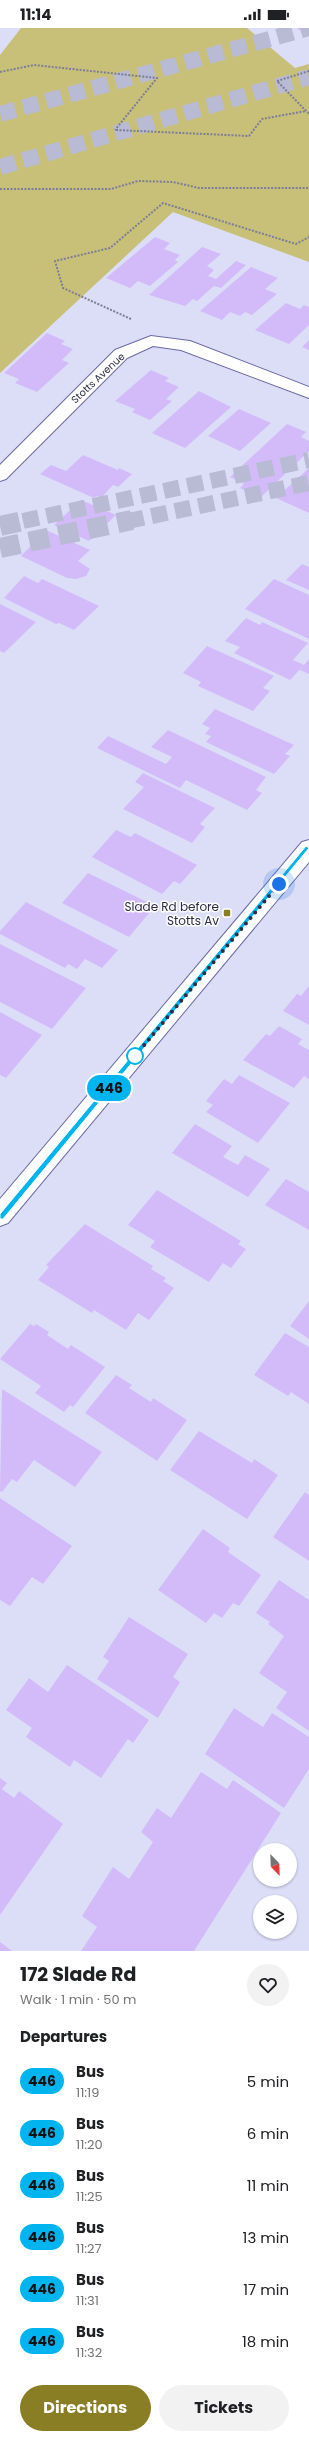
<!DOCTYPE html>
<meta charset="utf-8">
<style>
:root{--surface:#fff;--page:#f2f2f2;--text:#202124;--muted:#757577;--accent:#897e24}
body{margin:0;font-family:Poppins,sans-serif;background:var(--page);color:var(--text);height:100vh;display:flex;flex-direction:column;font-size:15px;white-space:nowrap}
*{box-sizing:border-box;margin:0}
p{font-size:13px;color:var(--muted)}
.icon{flex:none;width:22px;height:22px;fill:none;stroke:currentColor;stroke-width:2;stroke-linecap:round;stroke-linejoin:round}
.map{position:relative;height:1923px;overflow:hidden}
.side{display:flex;flex-direction:column;background:var(--surface);flex:1}
.side>*{flex:none}
.badge{padding:0 8px;border-radius:13px;font-size:14px;line-height:26px}
.needle{width:26px;rotate:157deg}
.fabs{position:absolute;left:253px;top:1815px;display:grid;gap:8px}
.fabs a{display:grid;place-items:center;width:44px;height:44px;border-radius:50%;background:var(--surface);box-shadow:0 1px 3px #0004;font-size:20px}
.you{position:absolute;width:20px;height:20px;margin:-10px;border:3px solid #fff;border-radius:50%;background:#1a73e8;box-shadow:0 0 0 6px #1a73e833}
.map>.badge{position:absolute;translate:-50% -50%;box-shadow:0 0 0 2px #fff}
h2{padding:0 20px;font-size:15px;line-height:36px}
.round{display:grid;place-items:center;flex:none;width:42px;height:42px;border-radius:21px;background:var(--page)}
.overview{display:flex;align-items:center;justify-content:space-between;height:68px;padding:0 20px}
h1{font-size:19px;font-weight:700;line-height:30px}
.action{display:flex;gap:8px;margin-top:auto;padding:8px 20px}
.action a{flex:1;height:46px;border-radius:24px;background:var(--accent);color:#fff;font-size:16px;font-weight:700;line-height:46px;text-align:center}
.action a+a{background:var(--page);color:var(--text)}
ul{padding:0;list-style:none}
li{display:flex;align-items:center;gap:12px;height:52px;padding:0 20px}
li div{flex:1}
li b{display:block;font-size:15px}
li em{font-style:normal}
li .badge{min-width:44px;font-weight:700;text-align:center}
.status{display:flex;justify-content:space-between;align-items:center;height:28px;padding:0 20px;background:var(--surface);direction:ltr}
.status svg{height:11px;fill:currentColor}
.map>svg:first-child{display:block}
.green{fill:#c8c079}
.building{fill:#d3bbfa}
.lines{fill:none;stroke-linecap:round;stroke-linejoin:round}
.motorway-tunnel-far1{stroke:#b9bad4;stroke-width:16;stroke-dasharray:16 8;stroke-linecap:butt}
.motorway-tunnel{stroke:#b9bad4;stroke-width:20;stroke-dasharray:20 10;stroke-linecap:butt}
.minor-casing{stroke:#6a6ba5;stroke-width:2}
.secondary-casing{stroke:#6a6ba5;stroke-width:2}
.path{stroke:#7c7d96;stroke-width:2;stroke-dasharray:2 1.5;stroke-linecap:butt}
.minor{fill:#fff;fill-rule:evenodd}
.secondary{fill:#fff;fill-rule:evenodd}
.line{fill:#00b5ef;stroke:#fff}
.walk{stroke:#2c2c45;stroke-width:4;stroke-dasharray:0 7.2}
.poi-dot{fill:#897e24;stroke:#fff;stroke-width:1.5}
.stop-dot{fill:#fff;stroke:#00b5ef;stroke-width:2}
.labels{text-anchor:middle;dominant-baseline:central;stroke-width:3;stroke-linejoin:round;paint-order:stroke}
.far-street-label{font-size:10px;fill:#2c2c45;stroke:#fff}
.poi-label{font-size:12px;fill:#2c2c45;stroke:#fff;text-anchor:end}
</style>
<div class="status"><b>11:14</b><svg viewBox="0 0 49 12"><path d="M0 12V9h3v3zM5 12V6h3v6zM10 12V3h3v9zM15 12V0h3v12zM26 1h20v11H26zM47 4h2v5h-2z"/></svg></div>
<div class="map">
<svg width="309" height="1923" viewBox="0 0 309 1923">
<rect width="100%" height="100%" fill="#dcdef8"/>
<!-- green -->
<path class="green" d="M 21,0 L 247,0 L 295,40 L 309,36 L 309,234 L 173,184 L 0,345 L 0,27 Z"/>
<!-- building -->
<path class="building" d="M 297,0 L 309,0 L 309,6 L 306,7 Z
M 155,209 L 170,215 L 164,221 L 180,227 L 175,232 L 178,234 L 150,258 L 138,253 L 130,260 L 106,250 Z
M 202,219 L 221,226 L 207,238 L 214,242 L 208,248 L 216,251 L 236,233 L 246,237 L 221,260 L 214,258 L 197,273 L 193,271 L 185,278 L 149,267 Z
M 251,239 L 278,250 L 265,261 L 277,266 L 252,287 L 245,284 L 240,288 L 230,284 L 222,292 L 200,283 Z
M 286,275 L 300,281 L 304,277 L 309,279 L 309,297 L 289,316 L 255,302 Z
M 47,305 L 65,313 L 61,316 L 73,321 L 62,332 L 69,335 L 37,364 L 15,355 L 19,351 L 4,345 Z
M 309,312 L 309,322 L 302,319 Z
M 151,342 L 169,350 L 165,353 L 179,359 L 166,371 L 172,373 L 150,392 L 132,384 L 135,381 L 115,373 Z
M 199,363 L 231,379 L 185,420 L 152,405 Z
M 239,381 L 271,395 L 240,423 L 208,408 Z
M 287,396 L 306,404 L 301,409 L 309,413 L 309,423 L 261,469 L 240,460 L 244,456 L 230,449 Z
M 83,427 L 118,442 L 119,440 L 132,446 L 118,459 L 113,457 L 101,470 L 96,468 L 94,470 L 40,446 L 51,437 L 66,443 Z
M 309,440 L 309,485 L 276,470 Z
M 81,472 L 116,487 L 89,513 L 54,497 Z
M 46,502 L 90,522 L 78,533 L 90,541 L 86,548 L 76,551 L 67,550 L 21,528 Z
M 302,536 L 309,539 L 309,562 L 286,552 Z
M 24,548 L 38,555 L 42,551 L 99,578 L 74,602 L 59,595 L 56,596 L 4,570 Z
M 274,551 L 309,567 L 309,611 L 245,581 Z
M 0,576 L 36,594 L 4,625 L 0,623 Z
M 246,590 L 260,597 L 262,594 L 308,615 L 293,632 L 304,637 L 290,652 L 234,625 L 240,619 L 225,613 Z
M 207,618 L 274,648 L 263,660 L 270,663 L 253,683 L 198,658 L 201,654 L 183,645 Z
M 309,631 L 309,646 L 300,642 Z
M 215,681 L 294,717 L 285,726 L 290,728 L 274,746 L 206,714 L 211,708 L 205,706 L 210,700 L 202,696 Z
M 168,702 L 266,749 L 256,762 L 262,765 L 247,782 L 186,752 L 180,760 L 97,720 L 108,708 L 166,736 L 172,729 L 151,719 Z
M 143,745 L 215,780 L 200,796 L 205,799 L 192,815 L 123,781 L 144,759 L 135,754 Z
M 116,802 L 131,809 L 135,805 L 197,837 L 180,856 L 174,853 L 162,866 L 92,829 Z
M 88,845 L 155,878 L 129,909 L 62,875 Z
M 26,874 L 118,922 L 102,940 L 85,931 L 77,941 L 68,936 L 65,940 L 0,906 L 0,903 Z
M 0,916 L 86,960 L 52,1001 L 0,974 Z
M 309,958 L 309,997 L 283,983 L 297,966 L 301,968 Z
M 0,984 L 42,1007 L 6,1050 L 0,1047 Z
M 279,998 L 302,1011 L 298,1016 L 309,1022 L 309,1051 L 304,1048 L 294,1060 L 243,1032 L 266,1006 L 270,1008 Z
M 239,1047 L 290,1075 L 258,1115 L 206,1084 L 213,1077 L 206,1073 L 224,1051 L 232,1056 Z
M 195,1096 L 232,1118 L 223,1129 L 238,1137 L 245,1127 L 270,1141 L 248,1169 L 172,1125 Z
M 286,1151 L 309,1164 L 309,1202 L 265,1177 Z
M 157,1162 L 241,1213 L 238,1216 L 246,1221 L 231,1240 L 223,1235 L 209,1254 L 150,1219 L 155,1213 L 128,1197 Z
M 85,1196 L 153,1238 L 151,1241 L 166,1250 L 163,1253 L 174,1260 L 149,1292 L 138,1285 L 126,1302 L 94,1282 L 92,1285 L 38,1252 L 49,1239 L 46,1237 Z
M 309,1273 L 309,1311 L 290,1298 Z
M 30,1296 L 34,1298 L 36,1296 L 49,1304 L 47,1307 L 68,1321 L 71,1317 L 105,1339 L 73,1379 L 70,1377 L 64,1384 L 35,1365 L 41,1358 L 0,1331 Z
M 285,1305 L 309,1319 L 309,1376 L 291,1364 L 288,1368 L 254,1347 Z
M 116,1347 L 132,1357 L 129,1360 L 151,1374 L 153,1370 L 187,1392 L 157,1433 L 85,1385 Z
M 2,1361 L 102,1424 L 75,1459 L 34,1432 L 17,1454 L 12,1451 L 2,1464 L 0,1463 Z
M 199,1403 L 252,1435 L 254,1431 L 278,1447 L 247,1491 L 170,1442 Z
M 305,1464 L 309,1467 L 309,1533 L 273,1509 Z
M 0,1470 L 72,1518 L 43,1556 L 32,1549 L 10,1578 L 0,1572 Z
M 203,1501 L 230,1520 L 228,1524 L 261,1547 L 239,1578 L 233,1575 L 222,1590 L 214,1585 L 206,1595 L 158,1562 Z
M 279,1552 L 309,1572 L 309,1703 L 276,1680 L 287,1664 L 259,1645 L 284,1608 L 268,1596 L 270,1594 L 256,1585 Z
M 129,1589 L 188,1626 L 173,1649 L 180,1654 L 158,1690 L 97,1651 L 109,1633 L 103,1629 Z
M 67,1637 L 149,1692 L 133,1715 L 128,1711 L 101,1750 L 74,1732 L 70,1739 L 26,1709 L 32,1700 L 6,1682 L 29,1650 L 48,1664 Z
M 234,1680 L 263,1699 L 272,1685 L 309,1709 L 309,1741 L 284,1780 L 205,1726 Z
M 201,1744 L 227,1761 L 233,1752 L 281,1785 L 194,1923 L 81,1923 L 97,1899 L 82,1888 L 113,1839 L 129,1851 L 153,1814 L 141,1804 L 157,1780 L 171,1790 Z
M 0,1750 L 7,1755 L 2,1761 L 14,1770 L 19,1763 L 63,1796 L 0,1887 Z
M 0,1914 L 12,1923 L 0,1923 Z"/>
<g class="lines">
<!-- motorway-tunnel-far1 -->
<path class="motorway-tunnel-far1" d="M 0,86 L 309,0
M 0,139 L 309,49
M 23,493 L 309,432
M 128,493 L 309,455"/>
<!-- motorway-tunnel -->
<path class="motorway-tunnel" d="M 0,498 L 27,492
M 0,520 L 132,492"/>
<!-- minor casing -->
<g class="minor-casing">
<path id="minor" d="M 151,308 L 190,313 L 309,359 L 309,370 L 181,322 L 153,318 L 127,330 L 6,451 L 0,453 L 0,437 L 115,322 Z"/>
</g>
<!-- secondary casing -->
<g class="secondary-casing">
<path id="secondary" d="M 309,812 L 309,834 L 8,1195 L 0,1198 L 0,1171 L 302,814 Z"/>
</g>
<!-- path -->
<path class="path" d="M 309,43 L 277,53 L 309,86
M 0,44 L 34,37 L 157,50 L 115,102
M 116,102 L 249,108 L 262,91 L 306,83
M 0,161 L 111,161 L 138,153 L 173,154 L 199,160 L 309,160
M 131,291 L 63,260 L 55,233 L 110,220 L 163,175 L 296,216 L 309,209"/>
<!-- minor -->
<use href="#minor" class="minor"/>
<!-- secondary -->
<use href="#secondary" class="secondary"/>
</g>
<!-- line -->
<path class="line" d="M 306,818 L 309,820 L 3,1191 L 0,1191 L 0,1186 Z"/>
<g class="lines">
<!-- walk -->
<path class="walk" d="M 135,1028 L 279,856"/>
</g>
<!-- markers -->
<rect class="poi-dot" x="223" y="881" width="8" height="8" rx="2"/>
<circle class="stop-dot" cx="135" cy="1028" r="8"/>
<g class="labels">
<!-- far-street labels -->
<g class="far-street-label">
<text transform="translate(98 350) rotate(-43)">Stotts Avenue</text>
</g>
<!-- poi labels -->
<g class="poi-label">
<text x="219" y="878">Slade Rd before<tspan x="219" dy="14">Stotts Av</tspan></text>
</g>
</g>
</svg>
<div class="fabs">
<a><svg class="needle" viewBox="-14 -14 28 28"><path d="M0-13l5 13h-10z" fill="#e53935"/><path d="M0 13l5-13h-10z" fill="#757577"/></svg></a>
<a><svg class="icon" aria-label="layers" viewBox="0 0 24 24"><path d="M12 4l9 5-9 5-9-5zM3 14l9 5 9-5"/></svg></a>
</div>
<div class="you" style="left:279px;top:856px"></div>
<b class="badge" style="left:109px;top:1060px;background:#00b5ef;color:#111">446</b>
</div>
<section class="side">
<div class="overview"><div><h1>172 Slade Rd</h1><p>Walk · 1 min · 50 m</p></div><a class="round"><svg class="icon" aria-label="heart" viewBox="0 0 24 24"><path d="M12 20l-8-8c-3-5 5-10 8-4 3-6 11-1 8 4z"/></svg></a></div>
<h2>Departures</h2>
<ul>
<li><span class="badge" style="background:#00b5ef;color:#111">446</span><div><b>Bus</b><p>11:19</p></div><em>5 min</em></li>
<li><span class="badge" style="background:#00b5ef;color:#111">446</span><div><b>Bus</b><p>11:20</p></div><em>6 min</em></li>
<li><span class="badge" style="background:#00b5ef;color:#111">446</span><div><b>Bus</b><p>11:25</p></div><em>11 min</em></li>
<li><span class="badge" style="background:#00b5ef;color:#111">446</span><div><b>Bus</b><p>11:27</p></div><em>13 min</em></li>
<li><span class="badge" style="background:#00b5ef;color:#111">446</span><div><b>Bus</b><p>11:31</p></div><em>17 min</em></li>
<li><span class="badge" style="background:#00b5ef;color:#111">446</span><div><b>Bus</b><p>11:32</p></div><em>18 min</em></li>
</ul>
<div class="action"><a>Directions</a><a>Tickets</a></div>
</section>
